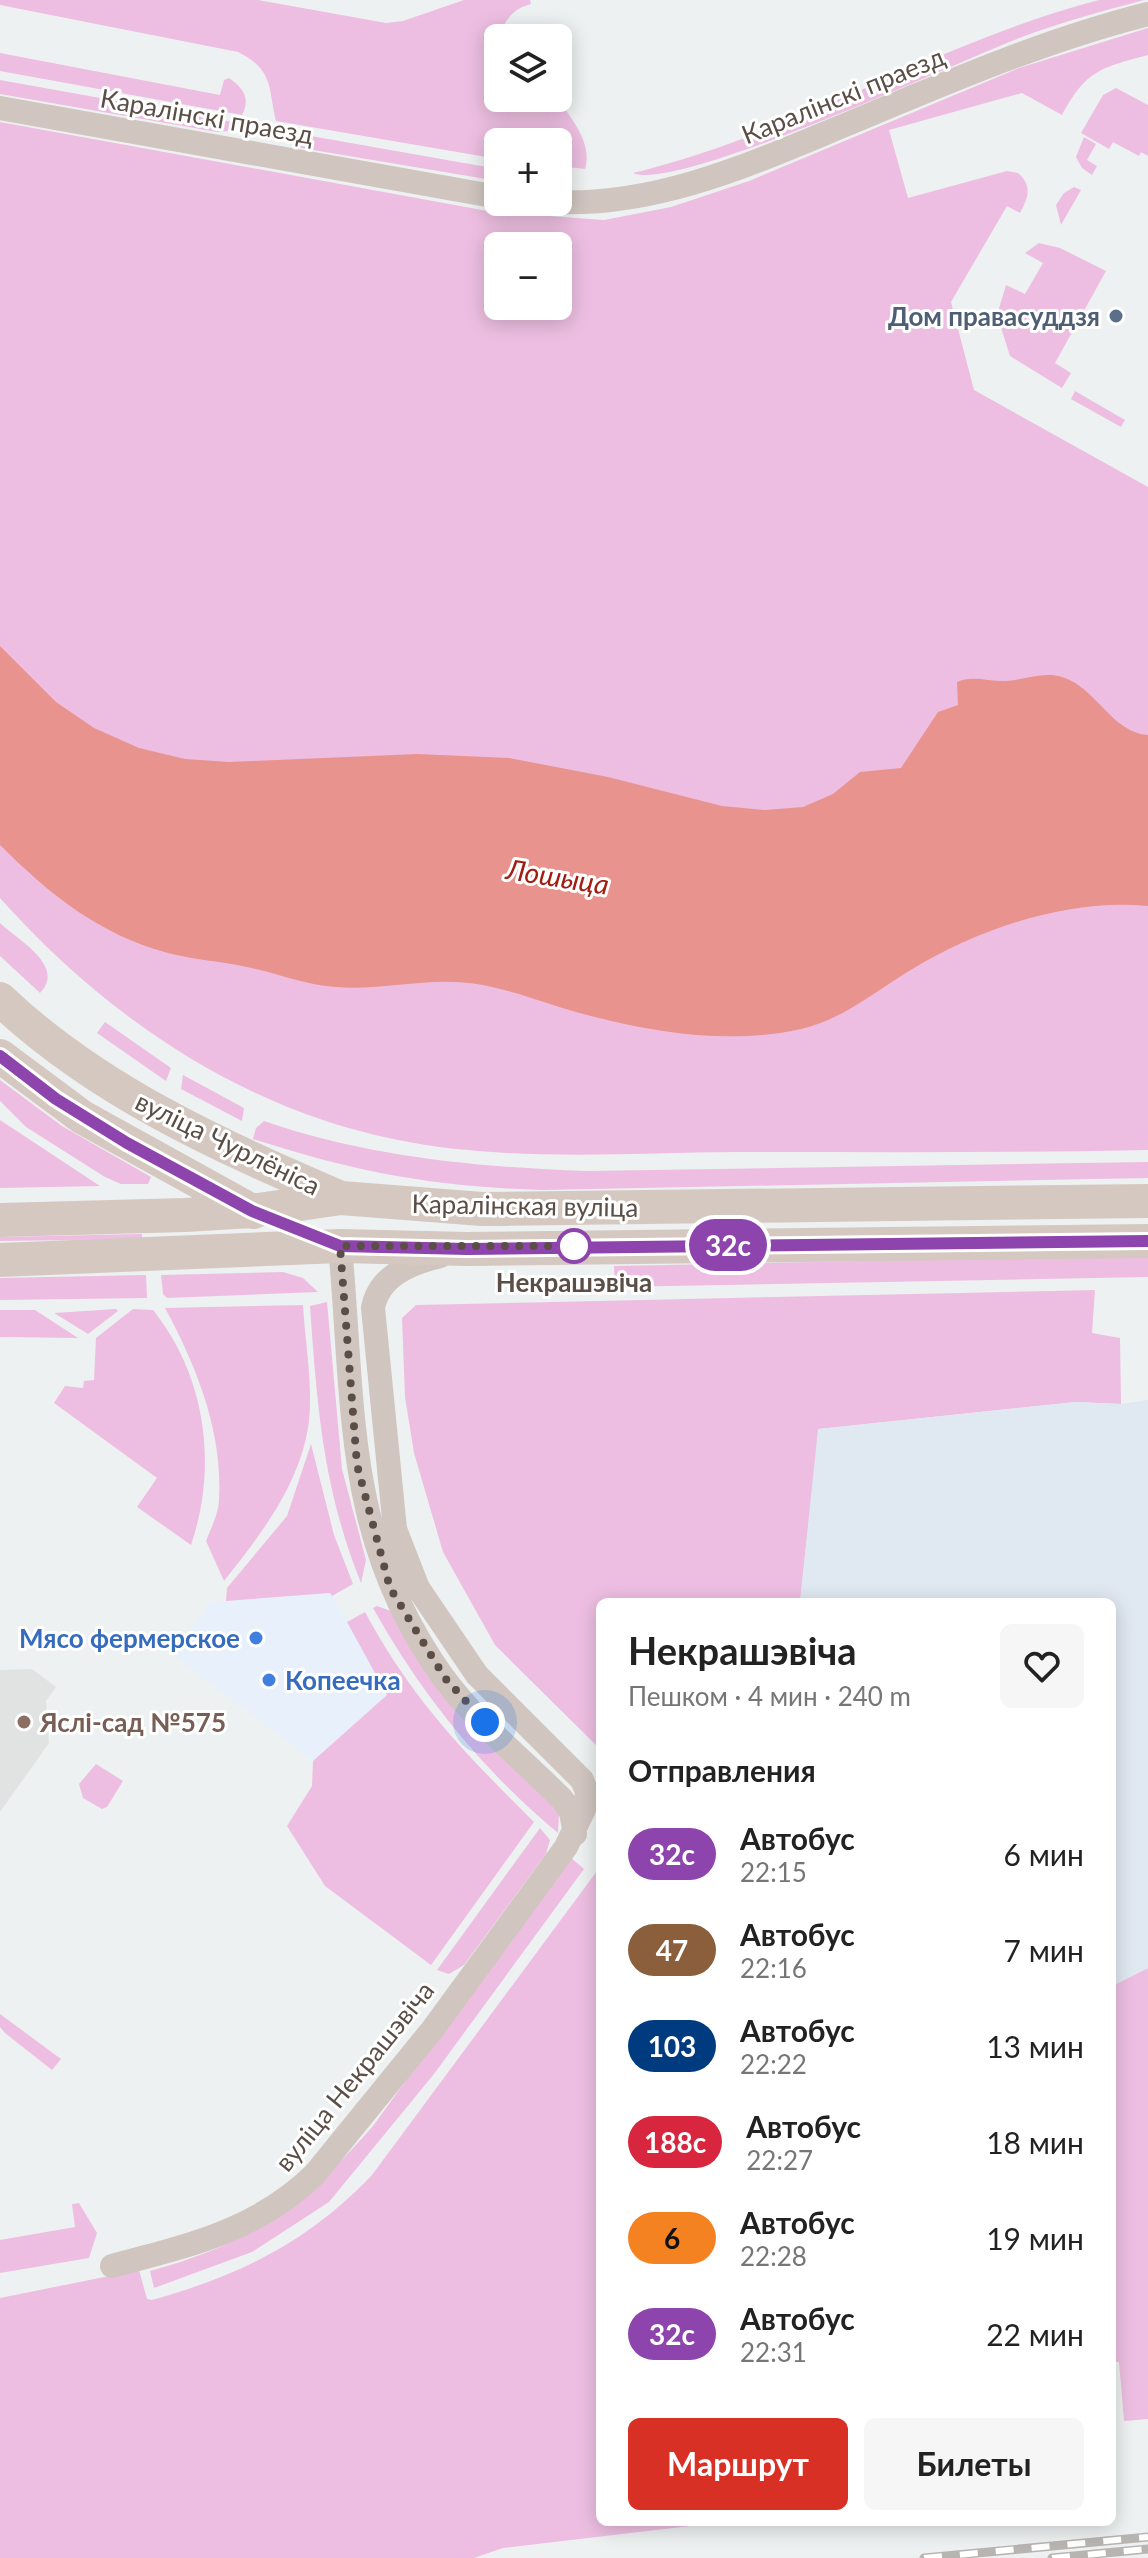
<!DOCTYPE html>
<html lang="ru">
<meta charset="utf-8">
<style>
:root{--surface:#fff;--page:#f6f6f6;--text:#222;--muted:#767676;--accent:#d93025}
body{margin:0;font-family:Lato,sans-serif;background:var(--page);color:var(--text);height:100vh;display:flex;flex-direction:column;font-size:30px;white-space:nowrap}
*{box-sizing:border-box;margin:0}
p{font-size:26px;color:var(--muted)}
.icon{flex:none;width:44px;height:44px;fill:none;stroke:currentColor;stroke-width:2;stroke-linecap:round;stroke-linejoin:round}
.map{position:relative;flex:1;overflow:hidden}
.panel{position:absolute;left:596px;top:1598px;width:520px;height:928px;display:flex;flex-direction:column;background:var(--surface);border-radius:12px;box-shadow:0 4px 20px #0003}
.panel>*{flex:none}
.badge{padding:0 16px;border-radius:26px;font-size:28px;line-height:52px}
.tools{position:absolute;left:484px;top:24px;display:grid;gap:16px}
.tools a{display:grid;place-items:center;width:88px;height:88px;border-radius:12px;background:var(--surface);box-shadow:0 4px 20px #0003;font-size:40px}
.you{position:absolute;width:40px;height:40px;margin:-20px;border:6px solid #fff;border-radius:50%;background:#1a73e8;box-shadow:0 0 0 12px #1a73e833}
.map>.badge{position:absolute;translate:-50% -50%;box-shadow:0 0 0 4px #fff}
h2{padding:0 32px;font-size:30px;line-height:72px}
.round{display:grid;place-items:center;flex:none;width:84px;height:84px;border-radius:12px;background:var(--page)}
.overview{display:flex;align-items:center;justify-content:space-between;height:136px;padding:0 32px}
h1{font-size:38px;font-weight:700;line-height:60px}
.primary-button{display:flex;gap:16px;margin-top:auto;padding:16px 32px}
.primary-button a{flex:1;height:92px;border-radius:12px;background:var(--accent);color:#fff;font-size:32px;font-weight:700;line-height:92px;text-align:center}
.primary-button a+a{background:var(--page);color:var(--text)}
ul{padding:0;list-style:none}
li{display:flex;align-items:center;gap:24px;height:96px;padding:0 32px}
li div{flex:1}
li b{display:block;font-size:30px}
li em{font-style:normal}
li .badge{min-width:88px;font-weight:700;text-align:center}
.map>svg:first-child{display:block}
.commercial{fill:#e8f0fb}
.education{fill:#e0e3e1}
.green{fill:#edbee1;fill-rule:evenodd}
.sand{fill:#e0e8f2}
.water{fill:#e8938d}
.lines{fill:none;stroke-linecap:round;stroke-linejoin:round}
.minor{stroke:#d0c5bf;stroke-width:24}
.secondary{stroke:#d5c8c0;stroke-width:34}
.rail-casing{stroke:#b8b4b1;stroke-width:9}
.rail{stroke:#fff;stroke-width:6;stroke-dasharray:18;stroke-linecap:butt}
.line-casing{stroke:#fff;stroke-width:18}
.line{stroke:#8e44ad;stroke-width:12}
.walk{stroke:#5b4e47;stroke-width:8;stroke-dasharray:0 14.4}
.service-dot{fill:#5c6f8a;stroke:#fff;stroke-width:3}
.stop-dot{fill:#fff;stroke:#8e44ad;stroke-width:4}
.shop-dot{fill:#3f7fe0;stroke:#fff;stroke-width:3}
.education-dot{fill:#8d6e63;stroke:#fff;stroke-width:3}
.labels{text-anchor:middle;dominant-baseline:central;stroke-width:6;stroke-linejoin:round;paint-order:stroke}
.street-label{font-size:26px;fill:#5b4e47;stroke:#fff}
.service-label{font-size:26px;font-weight:bold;fill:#4e5e75;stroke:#fff;text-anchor:end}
.stop-label{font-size:26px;font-weight:bold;fill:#5b4e47;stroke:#fff}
.shop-label{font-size:26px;font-weight:bold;fill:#366cbe;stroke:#fff;text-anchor:end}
.education-label{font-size:26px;font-weight:bold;fill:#785e54;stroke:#fff;text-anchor:start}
.water-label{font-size:28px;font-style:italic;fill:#a31c12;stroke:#fff}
</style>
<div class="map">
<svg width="1148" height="2558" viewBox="0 0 1148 2558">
<rect width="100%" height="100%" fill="#eef1f1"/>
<!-- commercial -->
<path class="commercial" d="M 331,1593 L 387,1695 L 313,1761 L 173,1655 L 211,1602 Z"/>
<!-- education -->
<path class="education" d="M 32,1669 L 56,1687 L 46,1701 L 49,1743 L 0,1812 L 0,1670 Z"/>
<!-- green -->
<path class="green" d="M 0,0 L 258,0 L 386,23 L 403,21 L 464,0 L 530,0 L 531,4 C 489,15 498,64 498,98 L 557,98 C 571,118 593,143 585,169 L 558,166 L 558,142 L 498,142 L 498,159 L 276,121 C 268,88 274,70 238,52 L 0,5 Z
M 1099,0 L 1144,0 C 1103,11 1062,22 1022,37 C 962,60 676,193 633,173 C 795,134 938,42 1099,0 Z
M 1148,28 L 1148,55 C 1099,68 1086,71 1062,115 L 1022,93 L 889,130 L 908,198 L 1007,171 L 1018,173 C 1033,186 1028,198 1020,213 L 1007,206 L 951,302 L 974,390 L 1148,487 L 1148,1150 C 1010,1153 873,1152 736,1152 C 624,1153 507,1162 398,1140 C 241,1109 104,1015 0,898 L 0,122 L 493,212 L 604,220 L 671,207 L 749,181 L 1019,68 ZM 498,246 L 558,246 L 558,306 L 498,306 Z
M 0,53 L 220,95 L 224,80 L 229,78 C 243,88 251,98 242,115 L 0,71 Z
M 0,80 L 239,123 L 228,131 L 217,132 L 0,94 Z
M 1116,88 L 1148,105 L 1148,156 L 1141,152 L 1139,156 L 1113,142 L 1109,149 L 1081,133 L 1103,95 Z
M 277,130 L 498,169 L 498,181 L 301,148 Z
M 1084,137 L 1096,144 L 1087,160 L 1097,166 L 1092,175 L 1082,168 L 1076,157 Z
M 1074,187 L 1081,190 L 1061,225 L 1056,205 L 1064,193 Z
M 1039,243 L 1060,248 L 1106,271 L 1055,363 L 1071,373 L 1062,388 L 1010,356 L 997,315 L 1006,285 L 1025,294 L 1043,263 L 1025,253 Z
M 1075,391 L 1125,420 L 1121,427 L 1071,399 Z
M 0,923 C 19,941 66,966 40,993 L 0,956 Z
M 105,1022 L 171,1068 L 166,1081 L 97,1033 Z
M 183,1075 L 244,1108 L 242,1121 L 181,1089 Z
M 0,1080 L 62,1126 L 151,1177 L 148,1184 L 121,1184 L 105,1177 L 26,1127 L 0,1101 Z
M 0,1120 L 100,1186 L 0,1188 Z
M 264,1121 C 368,1157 477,1167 586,1171 L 1148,1162 L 1148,1178 L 542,1190 C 434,1187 355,1172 253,1139 L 256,1128 Z
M 142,1234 L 142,1239 L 0,1241 L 0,1237 Z
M 1148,1255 L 1148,1277 L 615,1287 L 614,1266 Z
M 283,1272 L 303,1278 L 318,1292 L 167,1298 L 163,1294 L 161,1275 Z
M 146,1275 L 147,1298 L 0,1300 L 0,1278 Z
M 1095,1290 L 1092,1333 L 1120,1338 L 1121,1404 L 1076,1402 L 819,1429 L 800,1602 L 600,1602 L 600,1749 L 495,1645 L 443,1552 L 414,1453 L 405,1397 L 402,1318 L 416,1305 Z
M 327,1302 L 342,1469 L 366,1560 L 361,1583 C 323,1489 317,1405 310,1306 Z
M 303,1305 C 305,1342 313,1384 309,1421 C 301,1484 261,1534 224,1581 L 206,1541 C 211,1528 219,1513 219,1499 C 223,1432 196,1365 165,1308 Z
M 116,1309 L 118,1311 L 88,1334 L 54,1313 Z
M 133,1309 L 153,1310 C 206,1376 218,1466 191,1545 L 137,1507 L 157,1478 L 54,1403 L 65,1386 L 83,1388 L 84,1381 L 94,1380 L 96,1338 Z
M 0,1310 L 35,1310 L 78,1338 L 0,1337 Z
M 311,1444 L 334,1535 L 353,1584 L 332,1596 L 330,1593 L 226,1601 L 227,1588 L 287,1516 Z
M 377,1606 L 391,1611 L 559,1813 L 558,1833 C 482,1770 421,1694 373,1608 Z
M 365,1612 C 413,1701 463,1751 534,1822 L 431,1965 L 325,1886 L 287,1826 L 312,1786 L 313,1761 L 387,1695 L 347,1622 Z
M 96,1764 L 123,1781 L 107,1807 L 102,1809 L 83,1798 L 79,1784 Z
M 540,1828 L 550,1840 L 546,1854 L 464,1965 L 449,1974 L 437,1970 Z
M 569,1856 L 584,1869 L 434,2074 L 329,2202 L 252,2252 L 154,2288 L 150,2271 C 253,2243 303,2205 373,2126 Z
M 600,1867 L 600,2522 L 724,2522 L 503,2548 L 474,2558 L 0,2558 L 0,2298 L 139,2270 L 147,2299 L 152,2300 C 241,2275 308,2242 372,2175 Z
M 1148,1968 L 1148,2419 L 1124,2421 L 1119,2362 L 1112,2362 L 1112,1986 Z
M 0,2014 L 61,2059 L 52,2070 L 5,2033 L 0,2027 Z
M 79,2203 L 97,2233 L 89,2258 L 0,2273 L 0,2240 L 75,2227 L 72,2204 Z"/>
<!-- sand -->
<path class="sand" d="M 1148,1400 L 1148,1968 L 1112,1986 L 1112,1602 L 800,1602 L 818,1429 L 1076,1402 L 1121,1404 Z"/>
<!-- water -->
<path class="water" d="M 0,646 L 56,702 L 94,728 L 139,748 L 185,759 L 229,762 L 417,754 L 509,758 L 608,777 L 722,806 L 765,810 L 803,807 L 833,794 L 860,772 L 901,768 L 938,712 L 958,705 L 957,682 C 972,675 990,682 1006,681 C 1025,680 1043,671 1062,677 C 1096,687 1112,733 1148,735 L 1148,906 C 1069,898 981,928 914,968 C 877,990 844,1019 801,1029 C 734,1044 661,1034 595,1017 C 558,1008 520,992 483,985 C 430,975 387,991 336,987 C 305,985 277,973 247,967 C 221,961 194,960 168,953 C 100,935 49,894 0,845 Z"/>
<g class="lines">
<!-- minor -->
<path class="minor" d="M 0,108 L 498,197
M 553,202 C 659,207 755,162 850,123 C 948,82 1045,40 1148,14
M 340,1246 C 355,1407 343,1538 443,1677 C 476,1722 523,1760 562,1799 L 571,1812 L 575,1834
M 112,2266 C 187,2246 256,2231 314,2175 L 432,2030 L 566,1847 L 585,1807 L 587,1792 L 582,1780 L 477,1675 L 418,1588 L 395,1529 L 373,1308 C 379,1275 412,1263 440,1256"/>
<!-- secondary -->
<path class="secondary" d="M 0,999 C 97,1091 220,1146 341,1198
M 0,1056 L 82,1117 L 254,1212
M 0,1220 L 185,1215 L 252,1211 L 341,1198 L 482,1209 L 1148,1201
M 0,1260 L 340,1246 L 467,1249 L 1148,1241"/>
<!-- rail casing -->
<g class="rail-casing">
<path id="rail" d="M 924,2558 L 1148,2537
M 1052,2558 L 1148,2549"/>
</g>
<!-- rail -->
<use href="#rail" class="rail"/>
</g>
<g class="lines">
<!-- line casing -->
<g class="line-casing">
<path id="line" d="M 0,1056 L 56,1099 L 127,1143 L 252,1211 L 340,1246 L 467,1249 L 1148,1241"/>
</g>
<!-- line -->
<use href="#line" class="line"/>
<!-- walk -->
<path class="walk" d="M 485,1722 L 445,1678 L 390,1588 L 357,1465 L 340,1246 L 574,1246"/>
</g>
<!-- markers -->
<circle class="service-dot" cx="1116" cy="316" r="8"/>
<circle class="stop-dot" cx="574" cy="1246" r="16"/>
<g class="shop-dot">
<circle cx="256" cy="1638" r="8"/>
<circle cx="269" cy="1680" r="8"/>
</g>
<circle class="education-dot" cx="24" cy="1722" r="8"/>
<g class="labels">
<!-- street labels -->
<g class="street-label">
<text transform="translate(843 95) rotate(-22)">Каралінскі праезд</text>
<text transform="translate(207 116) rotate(10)">Каралінскі праезд</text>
<text transform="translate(228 1143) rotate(26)">вуліца Чурлёніса</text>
<text transform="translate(525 1205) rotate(1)">Каралінская вуліца</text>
<text transform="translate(354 2076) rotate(-51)">вуліца Некрашэвіча</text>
</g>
<!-- service labels -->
<g class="service-label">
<text x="1100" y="316">Дом правасуддзя</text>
</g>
<!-- stop labels -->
<g class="stop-label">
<text x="574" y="1282">Некрашэвіча</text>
</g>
<!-- shop labels -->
<g class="shop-label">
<text x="240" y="1638">Мясо фермерское</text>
<text x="285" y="1680" text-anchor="start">Копеечка</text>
</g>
<!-- education labels -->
<g class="education-label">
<text x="40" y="1722">Яслі-сад №575</text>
</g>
<!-- water labels -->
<g class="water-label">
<text transform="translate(558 876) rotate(9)">Лошыца</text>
</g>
</g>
</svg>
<div class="tools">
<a><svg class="icon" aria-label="layers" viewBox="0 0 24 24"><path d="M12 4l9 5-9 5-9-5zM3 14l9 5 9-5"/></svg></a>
<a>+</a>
<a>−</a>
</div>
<div class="you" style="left:485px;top:1722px"></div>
<b class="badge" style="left:728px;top:1245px;background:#8e44ad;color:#fff">32с</b>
<section class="panel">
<div class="overview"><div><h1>Некрашэвіча</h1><p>Пешком · 4 мин · 240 m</p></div><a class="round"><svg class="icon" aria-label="heart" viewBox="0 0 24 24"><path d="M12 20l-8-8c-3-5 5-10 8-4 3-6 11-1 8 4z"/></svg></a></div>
<h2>Отправления</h2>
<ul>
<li><span class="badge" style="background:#8e44ad;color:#fff">32с</span><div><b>Автобус</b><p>22:15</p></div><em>6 мин</em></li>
<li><span class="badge" style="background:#8b5e3c;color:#fff">47</span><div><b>Автобус</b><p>22:16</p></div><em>7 мин</em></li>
<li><span class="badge" style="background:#003b80;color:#fff">103</span><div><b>Автобус</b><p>22:22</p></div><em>13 мин</em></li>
<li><span class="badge" style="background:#d7263d;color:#fff">188с</span><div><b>Автобус</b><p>22:27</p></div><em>18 мин</em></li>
<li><span class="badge" style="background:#f58220;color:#111">6</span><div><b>Автобус</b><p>22:28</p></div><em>19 мин</em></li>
<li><span class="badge" style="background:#8e44ad;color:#fff">32с</span><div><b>Автобус</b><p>22:31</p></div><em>22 мин</em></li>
</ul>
<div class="primary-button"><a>Маршрут</a><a>Билеты</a></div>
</section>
</div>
